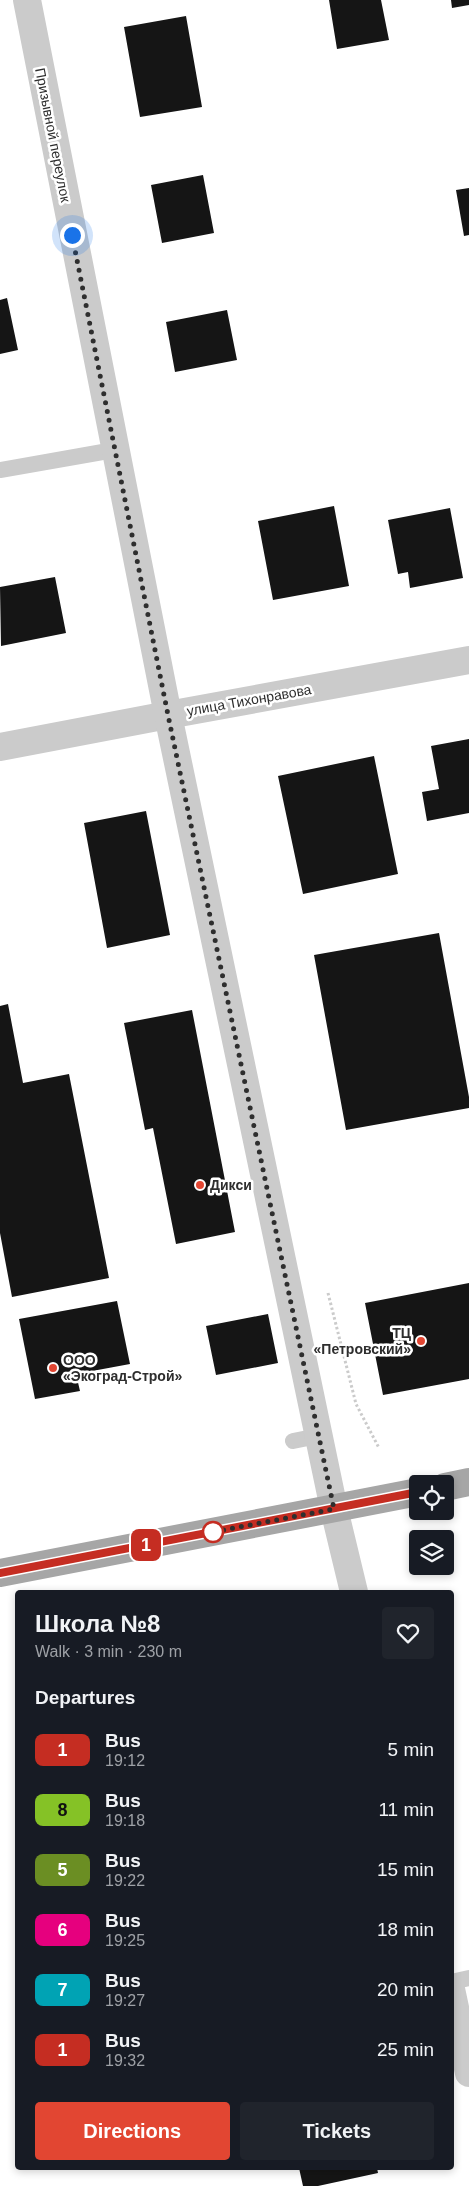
<!DOCTYPE html>
<meta charset="utf-8">
<style>
:root{--surface:#171b24;--page:#20242c;--text:#f1f3f6;--muted:#9ea1a6;--accent:#e24632}
body{margin:0;font-family:Arial,sans-serif;background:var(--page);color:var(--text);height:100vh;display:flex;flex-direction:column;font-size:19px;white-space:nowrap}
*{box-sizing:border-box;margin:0}
p{font-size:16px;color:var(--muted)}
.icon{flex:none;width:28px;height:28px;fill:none;stroke:currentColor;stroke-width:2;stroke-linecap:round;stroke-linejoin:round}
.map{position:relative;flex:1;overflow:hidden}
.panel{position:absolute;left:15px;top:1590px;width:439px;height:580px;display:flex;flex-direction:column;background:var(--surface);border-radius:5px;box-shadow:0 2px 8px #0003}
.panel>*{flex:none}
.badge{padding:0 10px;border-radius:8px;font-size:18px;line-height:32px}
.buttons{position:absolute;left:409px;top:1475px;display:grid;gap:10px}
.buttons a{display:grid;place-items:center;width:45px;height:45px;border-radius:5px;background:var(--surface);box-shadow:0 2px 8px #0003;font-size:25px}
.you{position:absolute;width:25px;height:25px;margin:-12px;border:4px solid #fff;border-radius:50%;background:#1a73e8;box-shadow:0 0 0 8px #1a73e833}
.map>.badge{position:absolute;translate:-50% -50%;box-shadow:0 0 0 2px #fff}
h2{padding:0 20px;font-size:19px;line-height:45px}
.round{display:grid;place-items:center;flex:none;width:52px;height:52px;border-radius:5px;background:var(--page)}
.overview{display:flex;align-items:center;justify-content:space-between;height:85px;padding:0 20px}
h1{font-size:24px;font-weight:600;line-height:38px}
.cta{display:flex;gap:10px;margin-top:auto;padding:10px 20px}
.cta a{flex:1;height:58px;border-radius:5px;background:var(--accent);color:#fff;font-size:20px;font-weight:600;line-height:58px;text-align:center}
.cta a+a{background:var(--page);color:var(--text)}
ul{padding:0;list-style:none}
li{display:flex;align-items:center;gap:15px;height:60px;padding:0 20px}
li div{flex:1}
li b{display:block;font-size:19px}
li em{font-style:normal}
li .badge{min-width:55px;font-weight:700;text-align:center}
.map>svg:first-child{display:block}
.building{fill:#151515}
.lines{fill:none;stroke-linecap:round;stroke-linejoin:round}
.path{stroke:#cbcbcb;stroke-width:3;stroke-dasharray:2.5 2.5;stroke-linecap:butt}
.service{stroke:#cbcbcb;stroke-width:16}
.minor{stroke:#cbcbcb;stroke-width:28}
.tertiary{stroke:#cbcbcb;stroke-width:28}
.primary{stroke:#a6a6a6;stroke-width:28}
.line-casing{stroke:#fff;stroke-width:11}
.line{stroke:#c52d22;stroke-width:8}
.walk{stroke:#2e2e2e;stroke-width:5;stroke-dasharray:0 9}
.poi-dot{fill:#e24632;stroke:#fff;stroke-width:2}
.stop-dot{fill:#fff;stroke:#c52d22;stroke-width:2.5}
.labels{text-anchor:middle;dominant-baseline:central;stroke-width:5;stroke-linejoin:round;paint-order:stroke}
.street-label{font-size:14px;fill:#2e2e2e;stroke:#fff}
.poi-label{font-size:14px;font-weight:bold;fill:#2e2e2e;stroke:#fff;text-anchor:start}
</style>
<div class="map">
<svg width="469" height="2186" viewBox="0 0 469 2186">
<rect width="100%" height="100%" fill="#fff"/>
<!-- building -->
<path class="building" d="M 329,0 L 381,0 L 389,40 L 337,49 Z
M 451,0 L 469,0 L 469,5 L 452,8 Z
M 186,16 L 202,107 L 140,117 L 124,27 Z
M 203,175 L 214,233 L 162,243 L 151,185 Z
M 469,188 L 469,235 L 464,236 L 456,190 Z
M 7,298 L 18,350 L 0,354 L 0,300 Z
M 227,310 L 237,360 L 175,372 L 166,322 Z
M 334,506 L 349,586 L 273,600 L 258,521 Z
M 450,508 L 463,578 L 410,588 L 408,572 L 398,574 L 388,520 Z
M 55,577 L 66,633 L 1,646 L 0,587 Z
M 469,739 L 469,813 L 427,821 L 422,792 L 439,789 L 431,746 Z
M 374,756 L 398,874 L 303,894 L 278,776 Z
M 146,811 L 170,935 L 107,948 L 84,823 Z
M 439,933 L 469,1097 L 469,1108 L 346,1130 L 314,955 Z
M 8,1004 L 23,1083 L 69,1074 L 109,1278 L 12,1297 L 0,1233 L 0,1006 Z
M 192,1010 L 235,1232 L 176,1244 L 153,1128 L 145,1130 L 124,1023 Z
M 469,1283 L 469,1379 L 383,1395 L 365,1303 Z
M 117,1301 L 130,1364 L 76,1374 L 80,1391 L 35,1399 L 19,1319 Z
M 268,1314 L 278,1363 L 216,1375 L 206,1326 Z
M 299,2168 L 377,2168 L 378,2173 L 318,2186 L 303,2186 Z"/>
<g class="lines">
<!-- path -->
<path class="path" d="M 328,1293 L 356,1404 L 379,1448"/>
<!-- service -->
<path class="service" d="M 0,470 L 114,450
M 293,1441 L 318,1436
M 451,1982 L 469,1978"/>
<!-- minor -->
<path class="minor" d="M 0,747 L 168,715 L 469,660
M 334,1509 L 354,1592
M 451,1989 L 469,2073"/>
<!-- tertiary -->
<path class="tertiary" d="M 27,0 L 168,715 L 334,1509"/>
<!-- primary -->
<path class="primary" d="M 445,1487 L 469,1482
M 0,1573 L 418,1492"/>
</g>
<g class="lines">
<!-- line casing -->
<g class="line-casing">
<path id="line" d="M 0,1573 L 418,1492"/>
</g>
<!-- line -->
<use href="#line" class="line"/>
<!-- walk -->
<path class="walk" d="M 72,235 L 168,715 L 334,1509 L 213,1532"/>
</g>
<!-- markers -->
<g class="poi-dot">
<circle cx="200" cy="1185" r="5"/>
<circle cx="421" cy="1341" r="5"/>
<circle cx="53" cy="1368" r="5"/>
</g>
<circle class="stop-dot" cx="213" cy="1532" r="10"/>
<g class="labels">
<!-- street labels -->
<g class="street-label">
<text transform="translate(53 135) rotate(79)">Призывной переулок</text>
<text transform="translate(249 700) rotate(-10)">улица Тихонравова</text>
</g>
<!-- poi labels -->
<g class="poi-label">
<text x="210" y="1185">Дикси</text>
<text x="411" y="1333" text-anchor="end">ТЦ<tspan x="411" dy="16">«Петровский»</tspan></text>
<text x="63" y="1360">ООО<tspan x="63" dy="16">«Экоград-Строй»</tspan></text>
</g>
</g>
</svg>
<div class="buttons">
<a><svg class="icon" aria-label="locate" viewBox="0 0 24 24"><circle cx="12" cy="12" r="6"/><path d="M12 2v4M12 18v4M2 12h4M18 12h4"/></svg></a>
<a><svg class="icon" aria-label="layers" viewBox="0 0 24 24"><path d="M12 4l9 5-9 5-9-5zM3 14l9 5 9-5"/></svg></a>
</div>
<div class="you" style="left:72px;top:235px"></div>
<b class="badge" style="left:146px;top:1545px;background:#c52d22;color:#fff">1</b>
<section class="panel">
<div class="overview"><div><h1>Школа №8</h1><p>Walk · 3 min · 230 m</p></div><a class="round"><svg class="icon" aria-label="heart" viewBox="0 0 24 24"><path d="M12 20l-8-8c-3-5 5-10 8-4 3-6 11-1 8 4z"/></svg></a></div>
<h2>Departures</h2>
<ul>
<li><span class="badge" style="background:#c52d22;color:#fff">1</span><div><b>Bus</b><p>19:12</p></div><em>5 min</em></li>
<li><span class="badge" style="background:#85c226;color:#111">8</span><div><b>Bus</b><p>19:18</p></div><em>11 min</em></li>
<li><span class="badge" style="background:#6b8e23;color:#fff">5</span><div><b>Bus</b><p>19:22</p></div><em>15 min</em></li>
<li><span class="badge" style="background:#e6007e;color:#fff">6</span><div><b>Bus</b><p>19:25</p></div><em>18 min</em></li>
<li><span class="badge" style="background:#00a3b4;color:#fff">7</span><div><b>Bus</b><p>19:27</p></div><em>20 min</em></li>
<li><span class="badge" style="background:#c52d22;color:#fff">1</span><div><b>Bus</b><p>19:32</p></div><em>25 min</em></li>
</ul>
<div class="cta"><a>Directions</a><a>Tickets</a></div>
</section>
</div>
